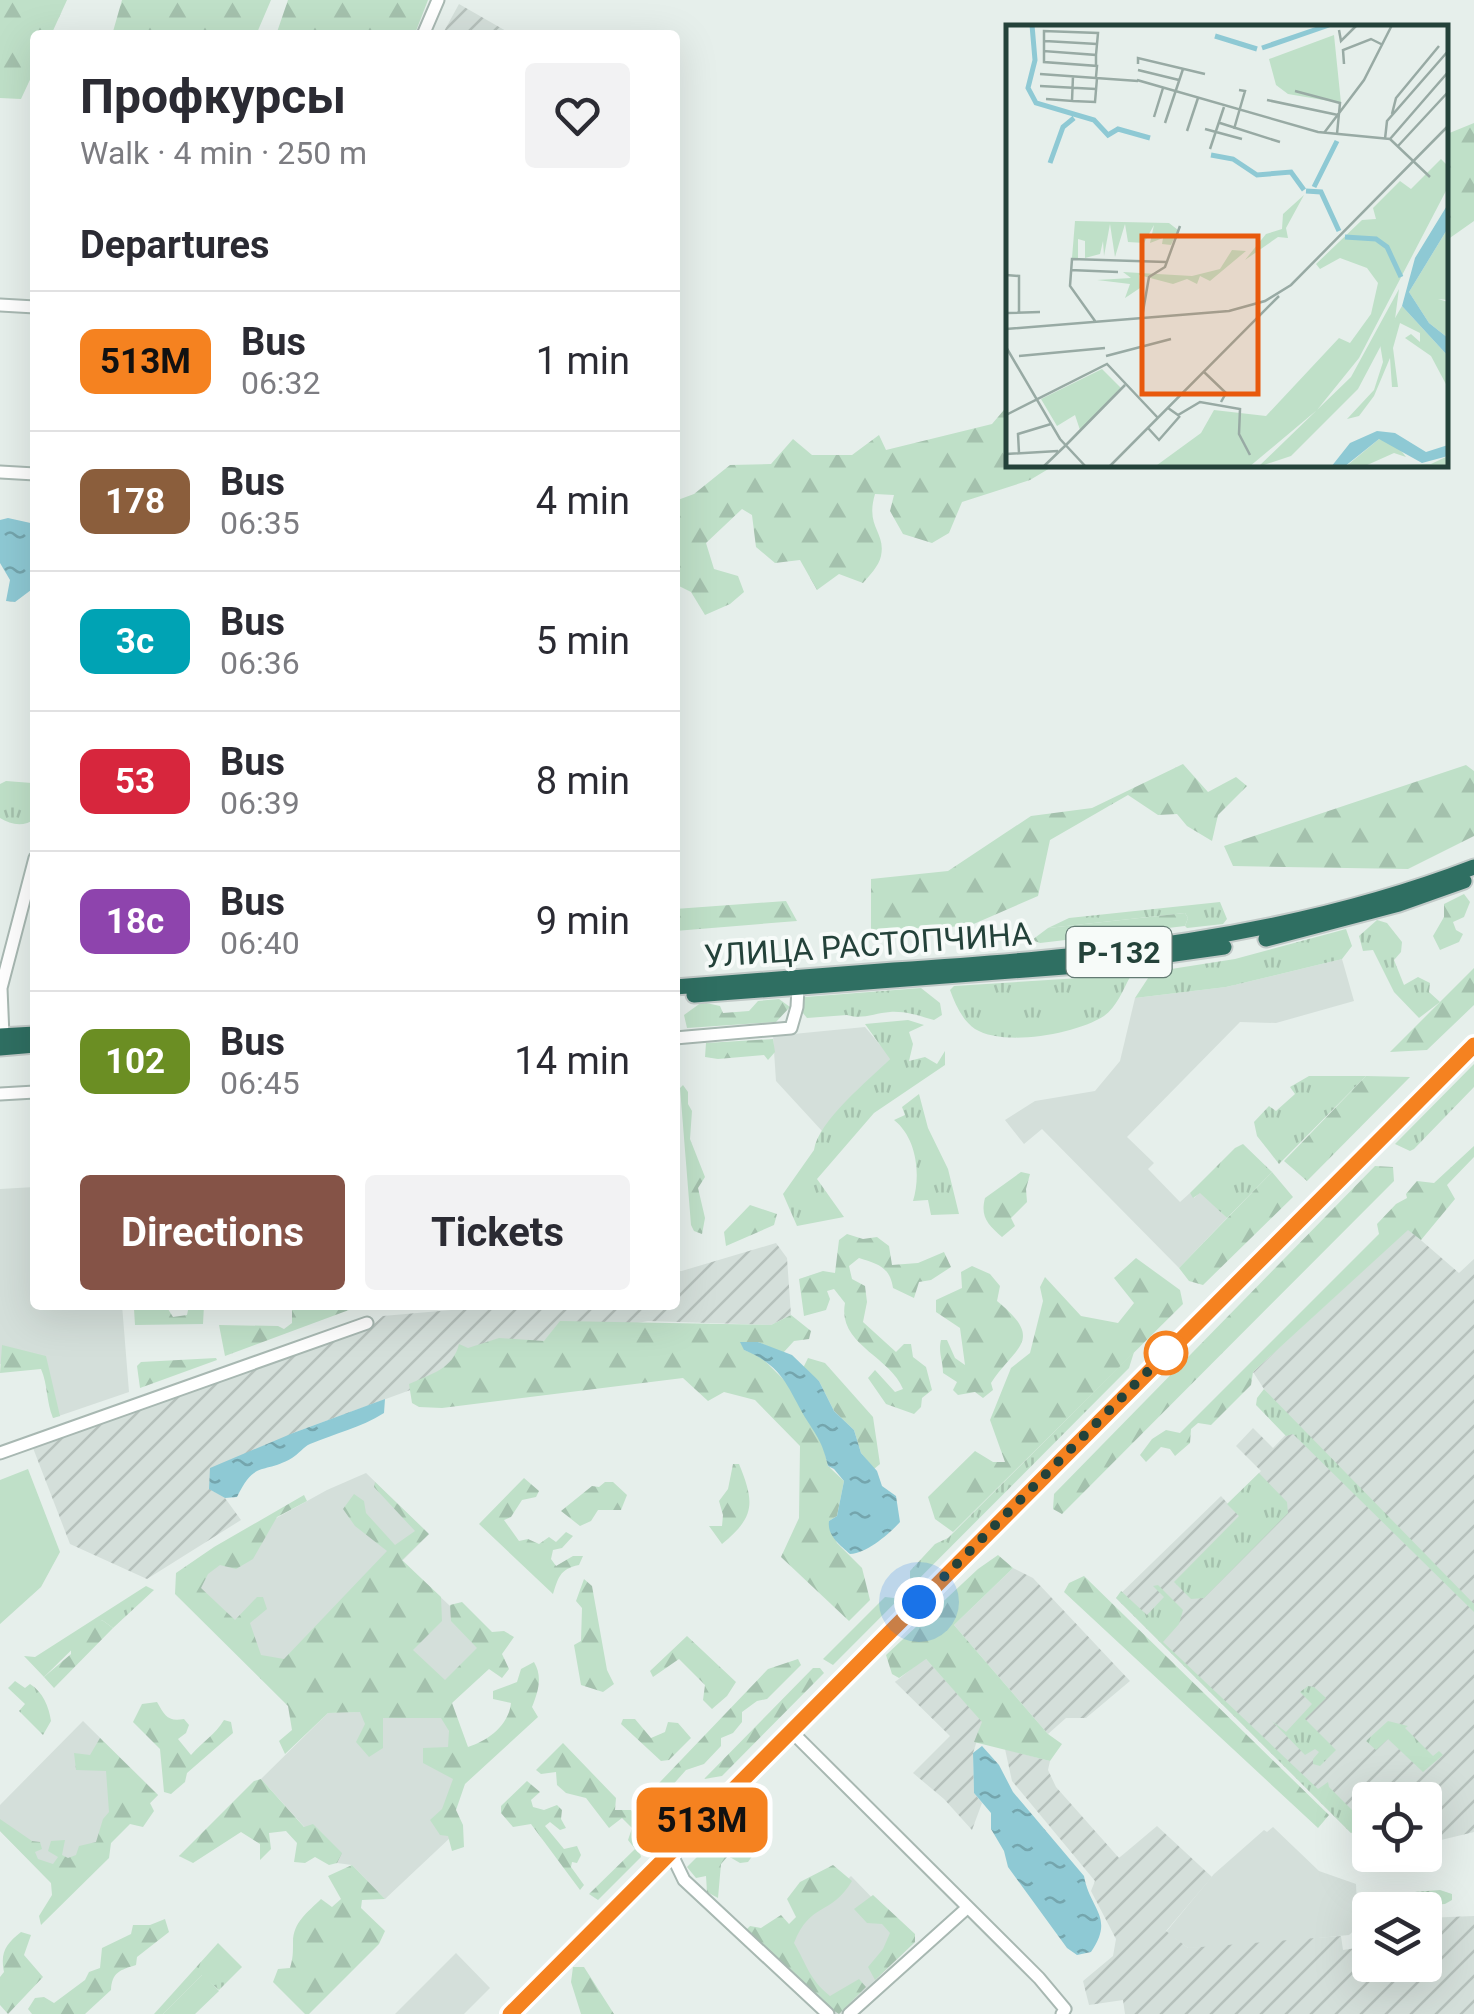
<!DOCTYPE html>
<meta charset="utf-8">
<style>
:root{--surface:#fff;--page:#f2f2f3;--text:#2b2b33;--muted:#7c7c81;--line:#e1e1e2;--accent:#855347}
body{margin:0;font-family:Roboto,sans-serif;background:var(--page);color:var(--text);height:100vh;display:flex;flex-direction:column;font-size:38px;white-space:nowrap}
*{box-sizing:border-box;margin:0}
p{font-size:32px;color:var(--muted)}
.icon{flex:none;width:55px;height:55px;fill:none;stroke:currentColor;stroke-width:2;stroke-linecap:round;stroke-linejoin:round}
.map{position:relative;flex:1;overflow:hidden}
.sheet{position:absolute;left:30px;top:30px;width:650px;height:1280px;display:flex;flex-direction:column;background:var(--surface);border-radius:10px;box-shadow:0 10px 40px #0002}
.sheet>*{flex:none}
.badge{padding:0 20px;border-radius:15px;font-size:35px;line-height:65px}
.controls{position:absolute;left:1352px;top:1782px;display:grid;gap:20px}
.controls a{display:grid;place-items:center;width:90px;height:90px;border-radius:10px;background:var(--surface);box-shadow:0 10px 40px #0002;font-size:50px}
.you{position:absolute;width:50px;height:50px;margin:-25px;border:8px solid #fff;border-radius:50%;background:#1a73e8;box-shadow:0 0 0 15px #1a73e833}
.map>.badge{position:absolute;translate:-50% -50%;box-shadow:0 0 0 5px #fff}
h2{padding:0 50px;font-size:38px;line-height:90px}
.round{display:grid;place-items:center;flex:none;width:105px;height:105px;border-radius:10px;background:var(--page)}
.headline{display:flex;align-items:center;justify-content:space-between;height:170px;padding:0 50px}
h1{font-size:48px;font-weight:700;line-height:75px}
.primary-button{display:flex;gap:20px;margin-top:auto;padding:20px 50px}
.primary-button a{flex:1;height:115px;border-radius:10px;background:var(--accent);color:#fff;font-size:40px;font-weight:700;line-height:115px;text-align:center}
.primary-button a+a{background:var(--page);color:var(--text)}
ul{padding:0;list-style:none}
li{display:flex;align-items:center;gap:30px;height:140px;padding:0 50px;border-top:2px solid var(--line)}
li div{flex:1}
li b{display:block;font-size:38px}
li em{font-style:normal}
li .badge{min-width:110px;font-weight:700;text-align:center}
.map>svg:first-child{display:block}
.built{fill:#d4dfda}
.industrial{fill:url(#industrial-furrows)}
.grass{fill:url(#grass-tufts)}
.forest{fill:url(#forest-firs)}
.park{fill:#bfe0c8}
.water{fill:url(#water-ripples)}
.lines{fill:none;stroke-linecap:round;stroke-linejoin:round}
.minor-casing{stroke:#a8b8b2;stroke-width:15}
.major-casing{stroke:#c2cac8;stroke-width:18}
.highway-casing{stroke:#c2cac8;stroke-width:19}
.minor{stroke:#fff;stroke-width:11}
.major{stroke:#6aa596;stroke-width:14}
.highway{stroke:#2f6f62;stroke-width:15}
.line-casing{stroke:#fff;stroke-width:22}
.line{stroke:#f58220;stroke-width:15}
.walk{stroke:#24423a;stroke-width:10;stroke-dasharray:0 18}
.stop-dot{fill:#fff;stroke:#f58220;stroke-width:5}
.labels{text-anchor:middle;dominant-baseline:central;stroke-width:8;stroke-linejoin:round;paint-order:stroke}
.shield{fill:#f7fbf9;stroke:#637a73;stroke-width:2.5}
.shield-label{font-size:30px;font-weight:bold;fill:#24423a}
.street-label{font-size:32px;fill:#24423a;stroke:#f7fbf9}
.inset-river{fill:none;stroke:#8ec9d4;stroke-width:5}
.inset-road{fill:none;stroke:#98aaa4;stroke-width:2.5}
.view{fill:#e8590c;fill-opacity:0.15;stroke:#e8590c;stroke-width:5}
.inset-edge{fill:none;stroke:#24423a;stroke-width:5}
</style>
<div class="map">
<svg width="1474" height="2014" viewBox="0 0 1474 2014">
<defs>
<pattern id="industrial-furrows" width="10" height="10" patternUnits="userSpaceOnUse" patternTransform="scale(2.5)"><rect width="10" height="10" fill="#d4dfda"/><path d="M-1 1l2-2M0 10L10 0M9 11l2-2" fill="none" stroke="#b6c1bc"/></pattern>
<pattern id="grass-tufts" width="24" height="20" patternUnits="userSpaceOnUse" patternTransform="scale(2.5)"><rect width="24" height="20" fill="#bfe0c8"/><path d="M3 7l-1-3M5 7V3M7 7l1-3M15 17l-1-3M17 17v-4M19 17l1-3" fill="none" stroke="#a4c1ad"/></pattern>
<pattern id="forest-firs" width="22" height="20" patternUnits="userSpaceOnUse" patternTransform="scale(2.5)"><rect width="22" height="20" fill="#bfe0c8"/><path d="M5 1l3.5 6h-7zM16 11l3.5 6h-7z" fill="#a4c1ad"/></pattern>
<pattern id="water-ripples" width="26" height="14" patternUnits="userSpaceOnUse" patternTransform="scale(2.5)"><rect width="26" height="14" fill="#8ec9d4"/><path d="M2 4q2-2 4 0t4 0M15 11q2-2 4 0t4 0" fill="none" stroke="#74a5ad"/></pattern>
</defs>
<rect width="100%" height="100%" fill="#e6efeb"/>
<!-- built -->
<path class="built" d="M 1342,959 L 1354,1001 L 1276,1023 L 1240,1022 L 1127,1137 L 1154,1163 L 1148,1169 L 1180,1202 L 1190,1193 L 1194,1198 L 1200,1192 L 1227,1218 L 1179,1268 L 1042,1129 L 1024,1144 L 1005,1120 L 1035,1101 L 1095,1091 L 1120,1061 L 1135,998 L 1226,987 Z
M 865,1027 L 891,1058 L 822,1131 L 776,1081 L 773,1036 Z
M 35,1187 L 35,1305 L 122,1305 L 129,1392 L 53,1418 L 44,1361 L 0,1364 L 0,1189 Z
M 366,1473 L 429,1534 L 402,1561 L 496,1649 L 450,1696 L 294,1703 L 180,1588 L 215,1552 L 327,1490 Z
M 447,1709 L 453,1779 L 452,1836 L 385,1899 L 352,1865 L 337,1863 L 261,1779 L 328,1713 Z
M 83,1721 L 158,1795 L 61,1893 L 0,1831 L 0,1805 Z
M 1273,1827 L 1319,1871 L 1356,1884 L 1358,1927 L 1349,1935 L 1226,1947 L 1188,1948 L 1166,1932 L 1214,1874 L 1264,1830 L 1267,1832 Z
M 851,1876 L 915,1942 L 840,2014 L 836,2014 L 774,1951 Z
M 456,1953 L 490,1988 L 464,2014 L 395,2014 Z"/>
<!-- industrial -->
<path class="industrial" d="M 459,4 L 513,35 L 442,35 Z
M 1408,1229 L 1459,1273 L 1474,1259 L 1474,1832 L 1437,1841 L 1425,1840 L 1425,1800 L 1370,1800 L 1370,1836 L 1351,1833 L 1116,1598 L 1221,1496 L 1228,1504 L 1261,1471 L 1236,1446 L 1253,1428 L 1273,1448 L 1296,1424 L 1264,1389 L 1253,1372 Z
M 776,1243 L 787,1258 L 791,1315 L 771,1325 L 648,1321 L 544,1341 L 293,1433 L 210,1489 L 225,1498 L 241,1520 L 147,1579 L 70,1544 L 33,1448 L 375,1323 L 383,1316 L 508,1305 L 675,1305 L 675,1273 Z
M 1013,1568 L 1033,1578 L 1130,1681 L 1086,1718 L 1066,1718 L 1048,1734 L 954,1625 Z
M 925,1658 L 983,1722 L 973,1753 L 974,1793 L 982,1803 L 972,1830 L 944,1799 L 913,1773 L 950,1736 L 895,1682 Z
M 1005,1749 L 1050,1761 L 1048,1770 L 1056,1787 L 1119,1858 L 1157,1826 L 1212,1877 L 1166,1931 L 1188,1948 L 1341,1936 L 1343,1950 L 1356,1948 L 1355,1943 L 1370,1941 L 1370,1965 L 1425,1965 L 1425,1918 L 1474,1916 L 1474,2014 L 1125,2014 L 1123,2000 L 1089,2005 L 1083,1981 L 1113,1956 L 1116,1939 L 1091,1891 L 1095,1881 L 1012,1781 Z"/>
<!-- grass -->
<path class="grass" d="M 6,781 L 32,783 L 35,787 L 35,819 C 24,827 11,825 0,818 L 0,784 Z
M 1220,902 L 1227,919 L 1223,924 L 1187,928 L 1185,926 L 1188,918 L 1185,913 L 1048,928 L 1069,918 Z
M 1377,920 L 1387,923 L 1402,942 L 1401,952 L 1394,960 L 1404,985 L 1418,977 L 1430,983 L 1429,992 L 1440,1002 L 1419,1018 L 1394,992 L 1373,950 L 1363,951 L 1359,936 Z
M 1346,929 L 1352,946 L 1342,959 L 1226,987 L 1135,998 L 1152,972 L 1235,959 Z
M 1128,975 L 1130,977 C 1123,990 1116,1008 1104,1016 C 1076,1034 1004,1047 975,1029 C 962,1020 955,1004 950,990 L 954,986 Z
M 921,988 L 940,1003 L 942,1015 L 934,1020 C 919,1016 906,1011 890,1012 C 875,1013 861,1020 847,1015 L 807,1018 L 802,1012 L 805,997 Z
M 908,1020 L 924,1025 L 909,1032 L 913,1044 L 909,1061 L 925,1057 L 937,1064 L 945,1051 L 945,1065 L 874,1113 L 817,1179 L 844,1217 L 797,1226 L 783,1194 L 814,1150 C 818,1121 869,1080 890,1059 L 865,1024 Z
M 1474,1064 L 1474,1087 L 1414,1149 L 1410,1151 L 1395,1144 Z
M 1309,1076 L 1366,1076 L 1279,1164 L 1257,1136 L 1254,1122 L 1269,1106 L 1276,1111 L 1295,1094 L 1290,1087 Z
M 919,1094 L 928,1128 L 948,1169 L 959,1214 L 931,1215 L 928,1200 L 913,1201 C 921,1175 917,1138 894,1120 L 905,1115 L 902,1107 Z
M 1243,1144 L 1272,1172 L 1227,1218 L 1200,1193 L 1193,1198 L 1190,1193 L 1235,1148 Z
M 1134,1352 L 1129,1368 L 833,1665 L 823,1659 L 885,1597 L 894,1598 L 910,1582 L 910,1571 L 935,1544 L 948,1538 Z
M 1264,1389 L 1474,1604 L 1474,1612 L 1293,1434 L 1286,1436 L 1256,1405 L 1257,1398 Z
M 1259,1473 L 1287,1502 L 1288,1513 L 1204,1598 L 1191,1599 L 1174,1582 L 1239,1516 L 1227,1504 Z
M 1158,1585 L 1183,1610 L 1179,1624 L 1163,1642 L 1318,1789 L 1328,1782 L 1329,1787 L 1361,1819 L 1370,1812 L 1370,1816 L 1351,1833 L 1116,1598 L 1121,1591 L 1147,1615 L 1164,1597 L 1153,1586 Z
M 146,1586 L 154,1590 L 113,1628 L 102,1620 L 44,1677 L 24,1656 L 35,1657 Z
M 15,1681 L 25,1688 L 30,1684 C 43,1692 49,1707 51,1721 L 43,1735 L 19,1711 L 25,1704 L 8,1688 Z
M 1308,1686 L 1314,1687 L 1326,1698 L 1305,1719 L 1336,1750 L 1320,1766 L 1313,1764 L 1313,1759 L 1319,1752 L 1315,1749 L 1305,1755 L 1272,1721 L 1286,1732 L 1312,1704 L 1300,1692 Z
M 1388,1721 L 1408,1726 L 1405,1728 L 1433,1756 L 1439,1751 L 1443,1755 L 1423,1772 L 1388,1739 L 1376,1750 L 1366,1741 Z
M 1440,1890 L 1452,1894 L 1452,1900 L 1445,1904 L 1375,1909 L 1370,1904 L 1370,1899 L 1376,1895 Z
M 218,1943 L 242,1967 L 219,1990 L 202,1975 L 163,2014 L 154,2014 Z"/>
<!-- forest -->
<path class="forest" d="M 0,0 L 67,0 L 51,35 L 35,35 L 35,69 L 21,99 L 0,98 Z
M 122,0 L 271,0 L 256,35 L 112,35 Z
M 288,0 L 428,0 L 416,31 L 403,35 L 276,35 Z
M 1474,123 L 1474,221 L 1447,240 L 1447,134 Z
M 1009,404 L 1009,465 L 1055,465 L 1030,480 L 962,502 L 949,533 L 932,543 L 903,534 L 890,511 L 894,495 L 875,494 C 865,528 886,531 881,556 C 879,566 869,576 863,583 L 839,574 L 817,590 L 800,560 L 775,563 L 756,547 L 752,515 L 742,509 L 706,543 L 714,569 L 738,576 L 744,592 L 730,604 L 705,615 L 691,592 L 675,584 L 675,501 L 694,494 L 730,465 L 771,464 L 793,439 L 812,455 L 852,455 L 879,435 L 886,450 L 992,424 Z
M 1183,764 L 1208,792 L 1236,777 L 1247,786 L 1218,815 L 1212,841 L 1187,826 L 1177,814 L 1158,815 L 1128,795 L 1050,840 L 1038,896 L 969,926 L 871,930 L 871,879 L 948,871 L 1031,816 L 1092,808 Z
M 1466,765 L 1474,771 L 1474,836 L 1408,869 L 1233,866 L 1224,846 Z
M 1464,894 L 1470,902 L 1464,917 L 1453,922 L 1456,930 L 1463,934 L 1459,942 L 1440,950 L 1433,936 L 1444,917 L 1444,904 Z
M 786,901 L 797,921 L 675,931 L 675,909 Z
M 1185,913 L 1188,918 L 1185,926 L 1040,943 L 1032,940 L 1048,928 Z
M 1474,968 L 1474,1005 L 1427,1050 L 1390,1052 Z
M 779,999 L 790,1007 L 776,1022 L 687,1028 L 684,1015 L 702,1002 L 720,1006 L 723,1013 L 749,1011 L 758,1001 Z
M 773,1039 L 775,1052 L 768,1060 L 764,1055 L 718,1059 L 705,1057 L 706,1043 Z
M 1366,1076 L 1410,1077 L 1307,1181 L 1284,1161 Z
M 683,1085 L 688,1092 L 688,1104 L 692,1111 L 690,1139 L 705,1177 L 698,1188 L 705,1218 L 702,1234 L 694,1231 L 691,1225 L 680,1088 Z
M 1474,1146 L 1474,1157 L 1447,1185 L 1455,1199 L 1421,1240 L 1408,1230 L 1253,1372 L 1251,1385 L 1211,1425 L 1198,1423 L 1191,1429 L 1190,1443 L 1175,1456 L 1170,1449 L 1161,1447 L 1146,1462 L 1140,1455 L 1152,1439 L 1166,1430 L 1180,1433 L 1379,1234 L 1377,1224 L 1396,1204 L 1407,1198 L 1406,1194 L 1417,1181 L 1434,1183 Z
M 1375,1166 L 1393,1167 L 1394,1181 L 1062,1514 L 1053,1509 L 1054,1494 Z
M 1021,1172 L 1030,1174 L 1026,1189 L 1027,1202 L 1011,1218 L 1015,1226 L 1002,1237 C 988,1225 980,1217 985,1198 Z
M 1272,1172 L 1293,1197 L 1203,1285 L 1189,1281 L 1179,1268 Z
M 750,1205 L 777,1214 L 774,1225 L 726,1246 L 724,1232 Z
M 847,1234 L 863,1239 L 877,1237 L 889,1246 L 892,1265 L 918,1263 L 944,1252 L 951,1267 L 931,1280 L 919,1282 L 914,1298 L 893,1288 C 890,1267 878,1264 859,1258 L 849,1266 L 852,1279 L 865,1286 L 867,1302 L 863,1322 L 896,1352 L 904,1344 L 911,1344 L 913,1357 L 926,1367 L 932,1390 L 922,1398 L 921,1407 L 914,1414 L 886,1404 L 868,1378 L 875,1370 L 895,1392 L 903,1389 C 890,1356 837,1344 845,1303 L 834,1289 L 827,1291 L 830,1299 L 826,1310 L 804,1316 L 799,1279 L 823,1271 L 835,1273 L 839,1240 Z
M 1136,1258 L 1180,1290 L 1183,1304 L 953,1532 L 935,1519 L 928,1497 L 975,1451 L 993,1462 L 1005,1462 L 990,1420 L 1011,1368 L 1030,1353 L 1043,1301 L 1040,1287 L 1045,1277 L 1081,1316 L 1118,1323 L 1134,1303 L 1114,1278 Z
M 972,1266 L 990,1274 L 1000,1286 L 997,1301 C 1046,1341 1015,1346 991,1383 L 993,1390 L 983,1398 L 975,1392 L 958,1395 L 953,1390 L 957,1382 L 943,1373 C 943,1360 938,1353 941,1340 L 947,1340 L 955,1358 L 965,1365 L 960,1328 L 936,1312 L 936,1300 L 962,1288 L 961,1272 Z
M 148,1305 L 170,1305 L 168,1309 L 173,1317 L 187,1315 L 189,1305 L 204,1305 L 203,1324 L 135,1325 L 134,1309 Z
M 292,1305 L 357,1307 L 225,1356 L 219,1325 L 278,1326 L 284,1329 L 292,1323 Z
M 791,1315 L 811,1331 L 809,1339 L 794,1341 L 783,1353 L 758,1342 L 744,1350 L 760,1356 L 788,1384 L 808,1421 L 821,1437 L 828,1466 L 844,1481 L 837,1516 L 829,1521 L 837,1543 L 862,1568 L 870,1600 L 849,1621 L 781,1557 L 799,1518 L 800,1446 L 755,1400 L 724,1392 L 708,1401 L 683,1378 L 442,1408 L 419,1407 L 412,1403 L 409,1384 C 431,1374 453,1369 459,1344 L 468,1348 L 499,1338 L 544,1341 L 560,1321 L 771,1325 Z
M 2,1345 L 46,1356 L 60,1416 L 53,1418 C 46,1401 48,1385 41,1369 L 0,1373 Z
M 216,1358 L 217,1360 L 140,1388 L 137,1366 L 141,1362 Z
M 808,1358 L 825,1363 L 873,1417 L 880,1464 L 874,1469 L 861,1453 L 854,1430 L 834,1411 L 819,1381 L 803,1368 Z
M 733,1464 L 739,1464 C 755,1503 755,1517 722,1544 L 709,1526 L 722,1526 L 723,1515 L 719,1501 L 728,1489 Z
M 524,1478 L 539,1491 L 536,1497 L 522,1500 L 511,1517 L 504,1520 L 519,1541 L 528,1539 L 539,1544 L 549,1537 L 556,1542 L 566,1532 L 573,1536 L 562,1548 L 553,1550 L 551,1559 L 556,1566 L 573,1556 L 583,1556 L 579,1565 C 559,1569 558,1579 553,1594 L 479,1524 Z
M 375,1482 L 429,1534 L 402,1560 L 441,1597 L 442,1621 L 413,1650 L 445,1680 L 477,1648 L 451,1621 L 450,1605 L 462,1602 L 492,1632 L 504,1631 L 514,1637 L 502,1654 L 509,1669 L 502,1678 L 489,1669 L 452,1703 L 468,1747 C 488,1741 509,1725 511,1703 L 493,1699 L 493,1691 L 517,1682 L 521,1669 L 534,1662 C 543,1677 538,1692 532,1707 L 538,1717 L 465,1784 L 456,1810 L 463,1825 L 464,1847 L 452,1851 L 448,1836 L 440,1835 L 430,1820 L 442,1809 L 453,1779 L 423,1763 L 423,1748 L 448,1747 L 449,1731 L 441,1718 L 383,1718 L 383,1748 L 369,1757 L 356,1742 L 365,1724 L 360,1712 L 328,1713 L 285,1754 L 279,1741 L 292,1730 L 288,1706 L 175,1594 L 176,1573 L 214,1547 L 304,1495 L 307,1501 L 277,1517 L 253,1559 L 236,1569 L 220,1565 L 208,1574 L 201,1588 L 235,1620 L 257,1597 L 263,1597 L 267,1609 L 250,1623 L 261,1655 L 284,1659 L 387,1551 L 355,1526 L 343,1509 L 354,1494 L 364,1501 L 366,1513 L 395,1545 L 415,1531 L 374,1487 Z
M 605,1482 L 613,1482 L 627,1495 L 621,1510 L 598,1510 L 591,1521 L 580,1526 L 561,1511 L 592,1486 L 599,1487 Z
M 998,1555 L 1013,1568 L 954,1625 L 1048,1734 L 1062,1744 L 1050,1761 L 974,1742 L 982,1722 L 926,1659 L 899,1678 L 892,1674 L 886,1655 L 978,1569 Z
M 1084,1576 L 1329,1815 L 1318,1828 L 1064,1592 L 1069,1583 Z
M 584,1579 L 592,1586 L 607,1670 L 614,1684 L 603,1692 L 581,1685 L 574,1645 L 581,1641 L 582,1608 L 576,1601 Z
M 102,1620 L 113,1628 L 54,1688 L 44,1677 L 71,1654 L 71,1640 Z
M 687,1636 L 736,1682 L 727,1696 L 712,1709 L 703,1700 L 705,1685 L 679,1659 L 653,1677 L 650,1671 Z
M 798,1659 L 801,1665 L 767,1699 L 757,1701 L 742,1712 L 742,1722 L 733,1733 L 721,1738 L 721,1746 L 704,1764 L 686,1770 L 662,1797 L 662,1805 L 651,1817 L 639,1804 L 768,1669 Z
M 813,1668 L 820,1668 L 824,1673 L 722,1776 L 704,1779 Z
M 157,1702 C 165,1716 168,1722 184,1719 L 189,1725 L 186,1733 L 178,1739 L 191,1755 C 202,1742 215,1735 224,1720 L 231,1722 L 233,1733 L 187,1773 L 185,1782 L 171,1794 L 164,1792 L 160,1749 L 133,1722 L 142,1704 Z
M 623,1719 L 635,1719 L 651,1738 L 665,1732 L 668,1722 L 678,1723 L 691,1738 L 669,1760 L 661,1761 L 621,1724 Z
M 100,1738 L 158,1795 L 150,1803 L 154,1811 L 143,1827 L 130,1824 L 111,1843 L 109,1858 L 41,1925 L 39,1916 L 52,1895 L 51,1883 L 0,1831 L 0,1819 L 32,1841 L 40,1842 L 42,1849 L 35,1852 L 38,1859 L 53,1864 L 58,1857 L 48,1851 L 51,1841 L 65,1840 L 62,1855 L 68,1858 L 76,1855 L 79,1846 L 96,1842 L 103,1819 L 109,1812 L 106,1771 L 76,1770 L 74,1753 L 90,1755 Z
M 563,1743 L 616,1798 L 615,1810 L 631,1810 L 651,1841 L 640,1853 L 641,1857 L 598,1900 L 589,1894 L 635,1849 L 628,1840 L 632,1828 L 622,1818 L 609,1828 L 586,1798 L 566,1793 L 557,1785 L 556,1772 L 541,1774 L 536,1770 Z
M 261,1779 L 304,1827 L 313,1824 L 342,1853 L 337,1863 L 329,1865 L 315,1857 L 305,1863 L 294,1862 L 297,1843 L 286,1831 L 269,1833 L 271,1849 L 260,1860 L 260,1844 L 241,1832 L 193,1863 L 179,1856 L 254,1781 Z
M 527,1781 L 540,1792 L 531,1800 L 533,1807 L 544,1810 L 557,1805 L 562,1810 L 561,1819 L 566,1828 L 560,1830 L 550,1822 L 545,1826 L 564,1849 L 577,1846 L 581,1855 L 577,1863 L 572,1862 L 571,1867 L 584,1885 L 580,1890 L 531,1824 L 513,1827 L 501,1813 L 501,1806 Z
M 738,1816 L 757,1826 L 766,1837 L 748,1862 L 740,1863 L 728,1856 L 721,1864 L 718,1898 L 707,1892 L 706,1876 L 696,1878 L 687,1867 Z
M 352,1865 L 385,1899 L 362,1900 L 361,1908 L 385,1931 L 379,1944 L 309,2014 L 305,2014 L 273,1982 L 278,1969 L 290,1968 C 293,1958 293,1953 293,1942 C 293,1922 308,1912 321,1899 L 332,1907 L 341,1899 L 328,1876 Z
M 833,1865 L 852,1881 C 831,1916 810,1902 794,1943 C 807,1965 809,1979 830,1996 L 859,1979 L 866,1987 L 839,2014 L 822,2003 L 745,1931 L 750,1926 L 761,1928 L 781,1915 L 789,1924 L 796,1917 L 787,1899 L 800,1882 Z
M 873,1895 L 915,1934 L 915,1942 L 875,1980 L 868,1967 L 883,1949 L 890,1933 L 882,1924 L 867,1923 L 854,1909 Z
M 165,1919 L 169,1932 L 137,1957 L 136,1965 C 120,1970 112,1972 111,1990 L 85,2014 L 32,2014 L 28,2009 L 35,1998 L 44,1997 L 54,2003 L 85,1980 L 89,1972 L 100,1968 L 102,1948 L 131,1934 L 133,1925 L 150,1925 Z
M 21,1932 L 31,1935 L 24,1955 L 43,1977 L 8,2014 L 0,2005 L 0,1977 L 4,1972 C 0,1952 6,1944 21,1932 Z
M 573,1967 L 584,1967 L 614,2014 L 581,2014 L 571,1982 Z"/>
<!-- park -->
<path class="park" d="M 28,1469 L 60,1552 L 41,1587 L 0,1624 L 0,1480 Z
M 203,1974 L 219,1991 L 195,2014 L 163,2014 Z"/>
<!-- water -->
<path class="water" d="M 8,518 L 35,524 L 35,587 L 15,602 L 6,601 L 10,580 L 0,563 L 0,520 Z
M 740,1342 L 758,1342 L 792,1355 L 819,1381 L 834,1411 L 854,1430 L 861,1453 L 877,1471 L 882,1486 L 896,1496 L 900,1522 C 888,1535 867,1553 850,1554 C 840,1545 827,1536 829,1521 L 837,1516 L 844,1481 L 834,1469 L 828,1466 C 823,1445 819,1439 808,1422 C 787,1388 785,1367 744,1350 Z
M 385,1399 L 384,1413 C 360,1428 336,1433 310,1444 C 303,1447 299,1454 292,1458 C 263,1475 255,1459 237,1497 L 225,1498 L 209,1489 L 210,1468 L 293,1433 Z
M 982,1746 L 999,1765 L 1013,1792 L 1084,1876 C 1090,1910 1115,1917 1091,1952 L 1077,1955 L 1067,1948 L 1008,1867 L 1004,1851 L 991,1829 L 991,1813 L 974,1793 L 973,1753 Z"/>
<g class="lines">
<!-- minor casing -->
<g class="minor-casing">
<path id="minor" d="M 423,35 L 438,0
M 0,305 L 35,307
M 0,472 L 35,474
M 3,1036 L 1,988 L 35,858
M 675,1038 L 791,1028 L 797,1007 L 798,988
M 0,1094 L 35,1092
M 0,1453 L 367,1323
M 792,1732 L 1039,1978 L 1065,2009 L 1062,2014
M 670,1851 L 684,1880 L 828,2014
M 849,2014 L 967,1908"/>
</g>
<!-- major casing -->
<g class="major-casing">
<path id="major" d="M 510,2014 L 1474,1045"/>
</g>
<!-- highway casing -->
<g class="highway-casing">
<path id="highway" d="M 1266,939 L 1399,904 L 1464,881
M 675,987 C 748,982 821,975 894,970 C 1092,957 1287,939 1474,867
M 694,995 L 1104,964 L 1224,947
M 0,1036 L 35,1034
M 0,1048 L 35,1045"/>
</g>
<!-- minor -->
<use href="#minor" class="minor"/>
<!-- major -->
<use href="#major" class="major"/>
<!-- highway -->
<use href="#highway" class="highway"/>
</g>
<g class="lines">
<!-- line casing -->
<g class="line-casing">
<path id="line" d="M 510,2014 L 1474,1045"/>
</g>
<!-- line -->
<use href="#line" class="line"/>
<!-- walk -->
<path class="walk" d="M 919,1602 L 1166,1353"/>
</g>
<!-- markers -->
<circle class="stop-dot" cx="1166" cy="1353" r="20"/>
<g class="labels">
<!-- shield labels -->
<rect class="shield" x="1066.5" y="927" width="105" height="50" rx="8"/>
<g class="shield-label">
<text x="1119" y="952">Р-132</text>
</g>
<!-- street labels -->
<g class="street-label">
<text transform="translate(868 945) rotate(-4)">УЛИЦА РАСТОПЧИНА</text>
</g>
</g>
<!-- overview -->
<g transform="translate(1006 25)">
<rect width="442" height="442" fill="#e6efeb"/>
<path d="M 298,170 L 280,203 L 282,213 L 272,212 L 239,235 L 260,209 L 276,204 L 277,189 ZM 69,196 L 163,198 L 172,205 L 165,220 L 156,219 L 157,213 L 144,218 L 148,200 L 138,218 L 122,217 L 119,199 L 109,232 L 104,199 L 98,231 L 97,216 L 94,229 L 79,233 L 79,216 L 72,214 L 72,233 L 66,233 ZM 442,203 L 442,275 L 432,274 L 442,277 L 442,313 L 423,298 L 403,267 ZM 226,225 L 240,226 L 204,256 L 194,251 L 191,259 L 181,254 L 167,259 L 133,250 L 134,263 L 119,273 L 124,259 L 91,255 L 125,253 L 117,247 L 186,251 L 214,244 ZM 396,281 L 442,331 L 442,363 L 425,331 L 399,313 L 405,309 L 414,317 L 414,308 L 394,298 L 387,323 L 392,362 L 386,362 L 384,333 L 368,371 L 353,391 L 341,394 L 368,365 L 377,337 L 374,319 ZM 373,414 L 390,419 L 400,432 L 388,428 L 359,441 L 425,439 L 442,431 L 442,442 L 338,443 Z" fill="#bfe0c8"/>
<path d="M 96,344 L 115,363 L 74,405 L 69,390 L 51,401 L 35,374 Z" fill="#bfe0c8"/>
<path d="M 328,10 L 335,78 L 282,69 L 270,60 L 263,34 ZM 435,134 L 442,141 L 442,162 L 353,333 L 311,385 L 243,442 L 147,443 L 195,408 L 208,385 L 260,391 L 333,313 L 344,318 L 365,289 L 372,258 L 361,243 L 334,233 L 314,244 L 310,239 L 356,195 L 370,194 L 367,183 L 394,156 L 405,164 ZM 393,264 L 389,294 L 352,364 L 285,431 L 252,442 L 345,352 Z" fill="#bfe0c8"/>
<path d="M 442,179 L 442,203 L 403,267 L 423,298 L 442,313 L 442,331 L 396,281 L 409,233 ZM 371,406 L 389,408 L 420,427 L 442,420 L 442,431 L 416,438 L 373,414 L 338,442 L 325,442 L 344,418 Z" fill="#8ec9d4"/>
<path class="inset-river" d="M 26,0 L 29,35 L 22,63 L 30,78 L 88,95 L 102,110 L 112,104 L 144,113M 209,11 L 251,24M 256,23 L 323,0M 205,130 L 227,134 L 251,150 L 285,147 L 298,165M 44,138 L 57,102 L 68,93M 308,162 L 331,116M 300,166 L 315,167 L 333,206M 339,212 L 370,214 L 381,222 L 395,252"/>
<path class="inset-road" d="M 333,5 L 335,16 L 351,0M 39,16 L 91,19M 38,26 L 38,6 L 92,8 L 90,30M 132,39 L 132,33 L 199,49M 338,39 L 337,25 L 365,14 L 377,20M 90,41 L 90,30 L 38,26 L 38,37 L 91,41 L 90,52M 132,45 L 173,55M 34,49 L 132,56M 131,55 L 312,107 L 384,114 L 424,152M 34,61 L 90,64M 289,66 L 334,78 L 331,109M 40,74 L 66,76 L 67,51M 261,75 L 332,90M 66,76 L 89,77 L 91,53M 386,89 L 390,73 L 433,21M 148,92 L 157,63M 159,98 L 177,44M 214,98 L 274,117M 199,104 L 236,114M 228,104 L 239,66 L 233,65M 181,106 L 192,73M 318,108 L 358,55 L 386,0M 379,114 L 381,96 L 443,25M 384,114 L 443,46M 392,121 L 443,66M 204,124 L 218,82M 64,245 L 112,247M 0,250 L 13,251 L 13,287M 0,288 L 34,287M 136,292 L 143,252 L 159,242 L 174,201M 89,296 L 64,261 L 66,234 L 160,237M 0,304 L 223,286 L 259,276 L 285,260 L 443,100M 0,322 L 54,414 L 81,443M 13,331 L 99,323M 100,331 L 165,314M 198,347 L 220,368 L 215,377M 162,383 L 172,390 L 194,377 L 234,384 L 233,409 L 244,430M 0,390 L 101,339 L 152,393M 142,403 L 153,415 L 174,391M 60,420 L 119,360M 13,428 L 12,409 L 45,399M 0,429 L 52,426M 36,443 L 60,420M 102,443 L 273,271"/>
<path class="view" d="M 136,211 L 252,211 L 252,369 L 136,369 Z"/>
<rect width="442" height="442" class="inset-edge"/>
</g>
</svg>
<div class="controls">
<a><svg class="icon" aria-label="locate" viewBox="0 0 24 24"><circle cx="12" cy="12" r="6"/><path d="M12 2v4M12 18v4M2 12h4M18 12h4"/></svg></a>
<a><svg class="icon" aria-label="layers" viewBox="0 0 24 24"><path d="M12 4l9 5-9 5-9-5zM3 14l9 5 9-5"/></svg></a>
</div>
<div class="you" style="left:919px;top:1602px"></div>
<b class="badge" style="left:702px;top:1820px;background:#f58220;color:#111">513М</b>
<section class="sheet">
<div class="headline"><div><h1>Профкурсы</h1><p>Walk · 4 min · 250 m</p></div><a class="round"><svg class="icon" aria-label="heart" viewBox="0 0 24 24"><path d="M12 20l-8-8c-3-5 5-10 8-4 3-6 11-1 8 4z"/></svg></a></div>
<h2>Departures</h2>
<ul>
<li><span class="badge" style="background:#f58220;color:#111">513М</span><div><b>Bus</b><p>06:32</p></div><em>1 min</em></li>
<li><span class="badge" style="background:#8b5e3c;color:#fff">178</span><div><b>Bus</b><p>06:35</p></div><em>4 min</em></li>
<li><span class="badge" style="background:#00a3b4;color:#fff">3с</span><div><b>Bus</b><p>06:36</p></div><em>5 min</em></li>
<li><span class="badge" style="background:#d7263d;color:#fff">53</span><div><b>Bus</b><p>06:39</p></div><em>8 min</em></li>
<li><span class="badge" style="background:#8e44ad;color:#fff">18с</span><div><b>Bus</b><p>06:40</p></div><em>9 min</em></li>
<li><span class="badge" style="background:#6b8e23;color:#fff">102</span><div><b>Bus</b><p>06:45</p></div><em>14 min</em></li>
</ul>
<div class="primary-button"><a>Directions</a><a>Tickets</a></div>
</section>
</div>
